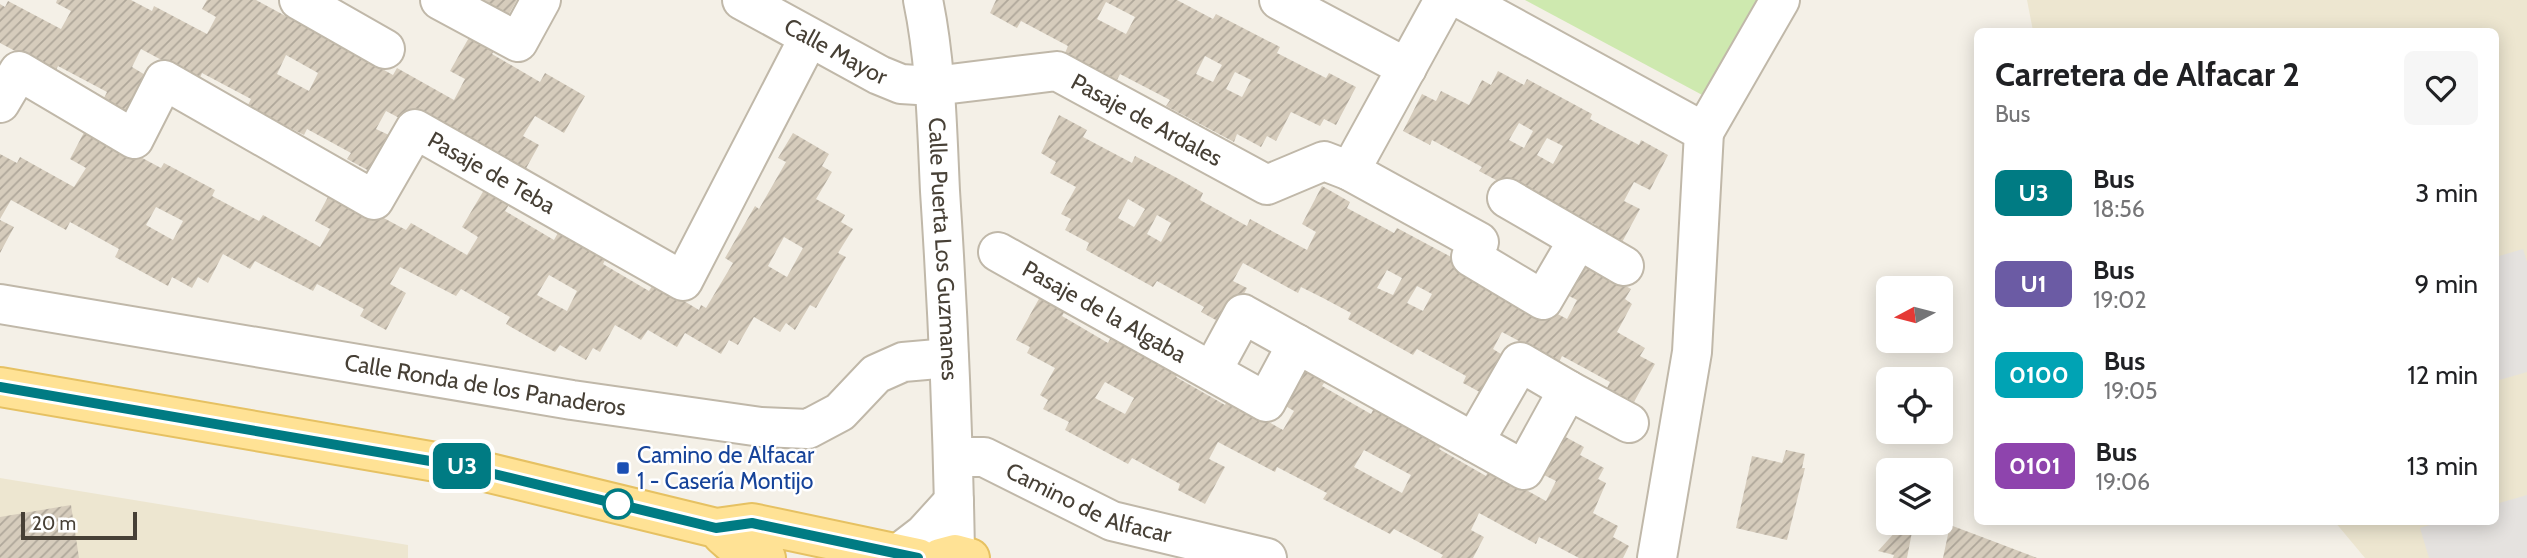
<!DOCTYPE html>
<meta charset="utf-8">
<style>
:root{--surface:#fff;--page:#f6f6f6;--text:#202124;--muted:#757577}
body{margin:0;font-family:Cabin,sans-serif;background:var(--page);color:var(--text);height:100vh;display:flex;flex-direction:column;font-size:26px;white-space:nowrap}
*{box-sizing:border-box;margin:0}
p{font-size:23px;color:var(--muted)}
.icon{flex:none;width:38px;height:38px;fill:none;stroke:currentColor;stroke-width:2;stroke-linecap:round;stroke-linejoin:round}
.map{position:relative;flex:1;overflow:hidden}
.details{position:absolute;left:1974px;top:28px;width:525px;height:497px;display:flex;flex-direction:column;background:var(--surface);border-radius:10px;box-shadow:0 4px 18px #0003}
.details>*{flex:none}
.badge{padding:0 14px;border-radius:10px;font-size:24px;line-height:46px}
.needle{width:46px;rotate:263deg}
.controls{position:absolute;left:1876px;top:276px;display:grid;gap:14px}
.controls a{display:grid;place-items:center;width:77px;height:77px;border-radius:10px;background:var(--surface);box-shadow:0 4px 18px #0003;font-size:35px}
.scale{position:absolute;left:21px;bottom:18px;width:116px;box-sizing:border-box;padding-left:7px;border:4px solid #474036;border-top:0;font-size:19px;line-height:24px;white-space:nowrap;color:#474036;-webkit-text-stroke:5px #fff;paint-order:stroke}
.map>.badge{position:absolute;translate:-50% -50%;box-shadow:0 0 0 4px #fff}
.round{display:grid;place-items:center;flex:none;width:74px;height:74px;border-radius:10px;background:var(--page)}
.headline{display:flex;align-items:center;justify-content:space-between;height:119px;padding:0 21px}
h1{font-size:33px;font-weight:700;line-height:52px}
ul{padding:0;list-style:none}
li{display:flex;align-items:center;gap:21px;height:91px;padding:0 21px}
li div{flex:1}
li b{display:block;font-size:26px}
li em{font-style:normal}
li .badge{min-width:77px;font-weight:700;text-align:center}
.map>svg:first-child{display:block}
.education{fill:#ede6d0}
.garden{fill:#cee9af}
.parking{fill:#e5e2df}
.building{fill:url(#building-hatch);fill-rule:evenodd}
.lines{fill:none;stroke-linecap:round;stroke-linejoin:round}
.minor-casing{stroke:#c0b8a9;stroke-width:42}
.major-casing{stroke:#e6c162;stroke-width:42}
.minor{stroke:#fff;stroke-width:38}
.major{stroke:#ffe295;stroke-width:38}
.line-casing{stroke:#fff;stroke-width:16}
.line{stroke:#007b83;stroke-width:10}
.transit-dot{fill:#1a4fb4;stroke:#fff;stroke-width:2.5}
.stop-dot{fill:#fff;stroke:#007b83;stroke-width:3.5}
.labels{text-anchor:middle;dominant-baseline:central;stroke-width:5;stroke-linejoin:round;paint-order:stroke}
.street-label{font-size:23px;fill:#474036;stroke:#fff}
.transit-label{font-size:23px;fill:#164399;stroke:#fff;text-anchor:start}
</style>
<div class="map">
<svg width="2527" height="558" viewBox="0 0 2527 558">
<defs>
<pattern id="building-hatch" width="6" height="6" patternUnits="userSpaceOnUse" patternTransform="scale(1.75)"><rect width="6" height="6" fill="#d6ccbc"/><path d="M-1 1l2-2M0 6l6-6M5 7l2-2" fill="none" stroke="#afa79a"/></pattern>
</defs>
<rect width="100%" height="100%" fill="#f4f0e7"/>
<!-- education -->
<path class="education" d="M 2027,0 L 2527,0 L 2527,558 L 2365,558 L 2335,522 L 2496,522 L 2496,32 L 2033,31 Z
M 0,478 L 408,545 L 408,558 L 0,558 Z"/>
<!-- garden -->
<path class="garden" d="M 1525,0 L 1758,0 L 1706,97 Z"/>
<!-- parking -->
<path class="parking" d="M 2523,249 L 2527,262 L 2527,372 L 2496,381 L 2496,257 Z
M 2527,495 L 2527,558 L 2429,558 L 2420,528 L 2439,522 L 2496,522 L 2496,504 Z"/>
<!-- building -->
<path class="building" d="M 57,0 L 131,0 L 152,11 L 154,6 L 207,34 L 216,17 L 202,9 L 207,0 L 256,0 L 293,20 L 297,15 L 346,41 L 343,47 L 393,75 L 397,68 L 454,100 L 465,79 L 450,71 L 471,34 L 496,48 L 492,54 L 540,82 L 545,73 L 585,96 L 564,133 L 535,116 L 523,136 L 539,145 L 519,181 L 386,111 L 376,129 L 393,137 L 373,173 L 347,159 L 351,153 L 307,129 L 304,135 L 272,119 L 248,105 L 251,99 L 202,73 L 199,80 L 141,49 L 132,67 L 147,76 L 128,112 L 104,98 L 107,92 L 58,66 L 55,72 L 0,43 L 0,4 L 5,7 L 8,1 L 61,29 L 71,11 L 56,3 ZM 286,55 L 318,73 L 309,91 L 277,74 Z
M 480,0 L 517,0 L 505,21 Z
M 996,0 L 1177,0 L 1213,19 L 1216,14 L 1280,47 L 1277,53 L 1326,78 L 1329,73 L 1356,87 L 1336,125 L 1324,119 L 1320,126 L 1291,112 L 1276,141 L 1267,136 L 1261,147 L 1237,134 L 1234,142 L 1166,106 L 1170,100 L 1120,74 L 1117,80 L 1065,53 L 1068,46 L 1021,21 L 1017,28 L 990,13 ZM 1106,2 L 1135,17 L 1126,34 L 1097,19 ZM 1205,56 L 1222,65 L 1213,82 L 1196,74 ZM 1235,72 L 1251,80 L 1242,97 L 1226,89 Z
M 1498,71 L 1524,85 L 1527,79 L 1592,114 L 1590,119 L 1639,145 L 1641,140 L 1668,155 L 1650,190 L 1634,182 L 1624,201 L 1640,209 L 1620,246 L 1593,232 L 1596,225 L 1546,199 L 1543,205 L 1479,171 L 1482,167 L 1432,140 L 1430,145 L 1403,131 L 1422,94 L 1436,101 L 1441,91 L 1469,105 L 1482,80 L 1491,85 ZM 1519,123 L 1533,131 L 1524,148 L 1509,140 ZM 1547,138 L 1563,146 L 1553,164 L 1537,155 Z
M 1059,115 L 1087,130 L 1083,137 L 1132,163 L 1135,156 L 1177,178 L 1203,193 L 1200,200 L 1247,226 L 1250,219 L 1307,250 L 1316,232 L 1302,224 L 1322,186 L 1350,202 L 1347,208 L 1394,233 L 1397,228 L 1567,319 L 1577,300 L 1561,292 L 1582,254 L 1606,275 L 1631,289 L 1625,299 L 1632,304 L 1617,332 L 1645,348 L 1640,356 L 1655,364 L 1634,402 L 1607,388 L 1610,382 L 1562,356 L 1559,362 L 1502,332 L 1493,349 L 1509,359 L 1489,397 L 1463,383 L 1466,376 L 1417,349 L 1413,355 L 1348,319 L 1351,313 L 1323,298 L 1301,287 L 1298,293 L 1243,263 L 1233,281 L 1247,288 L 1227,326 L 1201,312 L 1204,307 L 1157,281 L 1153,287 L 1086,250 L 1089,243 L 1065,230 L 1071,219 L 1061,214 L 1076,187 L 1050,173 L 1056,162 L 1041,153 ZM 1128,199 L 1145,209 L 1134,227 L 1118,218 ZM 1157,215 L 1171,223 L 1161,242 L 1147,234 ZM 1387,270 L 1402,278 L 1393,295 L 1377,288 ZM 1417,286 L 1432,294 L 1423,311 L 1407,303 Z
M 89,123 L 131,152 L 161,168 L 164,163 L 215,190 L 212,196 L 259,221 L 263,215 L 320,247 L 330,229 L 315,221 L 335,184 L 356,203 L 406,230 L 411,223 L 467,255 L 478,237 L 462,227 L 484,190 L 510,203 L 505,211 L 554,240 L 559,231 L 606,258 L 603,264 L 649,291 L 654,283 L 699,310 L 701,305 L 706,308 L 733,263 L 725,258 L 755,206 L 759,209 L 786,162 L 778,158 L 793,133 L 829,154 L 822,166 L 832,172 L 816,199 L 845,215 L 841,222 L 853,229 L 838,253 L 846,257 L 816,308 L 810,305 L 795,330 L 786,323 L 780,332 L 754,317 L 738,345 L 729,340 L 721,354 L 685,333 L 677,347 L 648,330 L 641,340 L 615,325 L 600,352 L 593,348 L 586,360 L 560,345 L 555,352 L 506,324 L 510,317 L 461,289 L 456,296 L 400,267 L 390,284 L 406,293 L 386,330 L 360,316 L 364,309 L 317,284 L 313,291 L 255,261 L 250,269 L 223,254 L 208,283 L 198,277 L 192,288 L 172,277 L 168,286 L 115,257 L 119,249 L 70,222 L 66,230 L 11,200 L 0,219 L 0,154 L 17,163 L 20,157 L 74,187 L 86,168 L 70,159 ZM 156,207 L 183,221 L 173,240 L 146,225 ZM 784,237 L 803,248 L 787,277 L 768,266 ZM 549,275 L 577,291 L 567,311 L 537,295 Z
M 0,220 L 14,227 L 0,253 Z
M 1040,297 L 1065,311 L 1062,316 L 1108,343 L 1112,335 L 1178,373 L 1176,377 L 1225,405 L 1228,399 L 1283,430 L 1294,411 L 1279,402 L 1301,366 L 1326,380 L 1322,386 L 1371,414 L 1375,406 L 1442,444 L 1439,449 L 1486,476 L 1489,469 L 1546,501 L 1556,481 L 1540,473 L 1560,434 L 1584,447 L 1580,455 L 1604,468 L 1598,479 L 1606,483 L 1593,513 L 1618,526 L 1613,537 L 1629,546 L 1623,558 L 1579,558 L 1539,537 L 1536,544 L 1479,513 L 1471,530 L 1484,537 L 1473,558 L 1441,558 L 1443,555 L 1394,529 L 1390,534 L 1323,499 L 1327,493 L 1277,467 L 1275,472 L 1218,442 L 1209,459 L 1225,467 L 1205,504 L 1178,490 L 1180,484 L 1132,458 L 1128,464 L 1065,430 L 1069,422 L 1043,409 L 1048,400 L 1040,395 L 1055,368 L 1027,353 L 1030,347 L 1016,340 ZM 1105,382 L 1134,398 L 1125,414 L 1095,398 ZM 1364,450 L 1411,475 L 1402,493 L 1354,467 Z
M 1786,450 L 1805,454 L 1802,468 L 1805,468 L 1787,540 L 1736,528 L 1752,456 L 1782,463 Z
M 71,505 L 79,558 L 0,558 L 0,517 Z
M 1950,525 L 1982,537 L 2037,558 L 1943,558 Z
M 1898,529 L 1912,532 L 1907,558 L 1893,558 L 1894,555 L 1878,551 Z"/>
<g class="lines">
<!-- minor casing -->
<g class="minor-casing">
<g id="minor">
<path d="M 299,0 L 385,49"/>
<path d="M 440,0 L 518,42 L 541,0"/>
<path id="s1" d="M 742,0 L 879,75 L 901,84 L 934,86 L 1057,71 L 1267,185 L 1324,161 L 1350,171 L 1479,242"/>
<path id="s2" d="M 923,0 C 936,62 937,128 940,191 C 948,312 953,433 955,554"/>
<path d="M 1279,0 L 1407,68"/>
<path d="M 1463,0 L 1704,132 L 1692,352 L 1657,558"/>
<path id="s3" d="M 0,103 L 19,71 L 134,139 L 164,80 L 374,200 L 415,129 L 683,281 L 803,49"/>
<path d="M 1704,132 L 1780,0"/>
<path d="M 1350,171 L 1444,0"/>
<path d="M 1507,198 L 1624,266"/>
<path id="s4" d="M 998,252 L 1266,402 L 1297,344 L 1524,470 L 1568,390 L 1629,423"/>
<path d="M 1471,257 L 1543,300 L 1578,240"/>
<path id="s5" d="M 0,304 L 572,400 L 761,427 L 808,429 L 840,412 L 876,374 L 903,362 L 949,358"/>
<path d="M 1212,371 L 1243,314 L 1297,344"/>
<path d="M 1474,442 L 1520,362 L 1568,390"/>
<path id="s6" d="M 954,457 L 984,457 L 1112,521 L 1267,558"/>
<path d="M 898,554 L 924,534 L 954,501"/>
</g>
</g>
<!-- major casing -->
<g class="major-casing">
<path id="major" d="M 0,387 L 465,467 L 716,528 L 752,523 L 918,558
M 716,528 C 730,545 745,553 766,558
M 940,558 L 955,554 L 970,558"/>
</g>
<!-- minor -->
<use href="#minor" class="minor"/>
<!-- major -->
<use href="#major" class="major"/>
</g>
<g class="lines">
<!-- line casing -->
<g class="line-casing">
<path id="line" d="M 0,387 L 465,467 L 716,528 L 752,523 L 918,558"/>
</g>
<!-- line -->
<use href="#line" class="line"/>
</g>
<!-- markers -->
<rect class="transit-dot" x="616" y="461" width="14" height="14" rx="3.5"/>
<circle class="stop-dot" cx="618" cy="504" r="14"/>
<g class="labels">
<!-- street labels -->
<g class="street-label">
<text stroke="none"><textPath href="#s1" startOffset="107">Calle Mayor</textPath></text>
<text stroke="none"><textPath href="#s1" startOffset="439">Pasaje de Ardales</textPath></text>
<text stroke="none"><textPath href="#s3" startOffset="649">Pasaje de Teba</textPath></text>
<text stroke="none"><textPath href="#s2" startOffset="250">Calle Puerta Los Guzmanes</textPath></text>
<text stroke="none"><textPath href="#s4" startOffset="122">Pasaje de la Algaba</textPath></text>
<text stroke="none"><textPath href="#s5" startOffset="492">Calle Ronda de los Panaderos</textPath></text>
<text stroke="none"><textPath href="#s6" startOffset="145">Camino de Alfacar</textPath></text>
</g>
<!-- transit labels -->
<g class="transit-label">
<text x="637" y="455">Camino de Alfacar<tspan x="637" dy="26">1 - Casería Montijo</tspan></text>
</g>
</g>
</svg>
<div class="controls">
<a><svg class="needle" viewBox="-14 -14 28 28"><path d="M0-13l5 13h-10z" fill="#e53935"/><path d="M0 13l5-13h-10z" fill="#757577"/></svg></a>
<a><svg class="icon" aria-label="locate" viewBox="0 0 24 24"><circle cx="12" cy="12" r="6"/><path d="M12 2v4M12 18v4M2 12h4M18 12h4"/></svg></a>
<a><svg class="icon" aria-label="layers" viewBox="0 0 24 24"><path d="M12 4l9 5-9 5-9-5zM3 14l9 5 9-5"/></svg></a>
</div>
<div class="scale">20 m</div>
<b class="badge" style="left:462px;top:466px;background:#007b83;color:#fff">U3</b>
<section class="details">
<div class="headline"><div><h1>Carretera de Alfacar 2</h1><p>Bus</p></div><a class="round"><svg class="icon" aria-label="heart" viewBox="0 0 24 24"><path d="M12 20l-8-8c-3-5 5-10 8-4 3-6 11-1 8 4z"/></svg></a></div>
<ul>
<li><span class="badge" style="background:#007b83;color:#fff">U3</span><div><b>Bus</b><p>18:56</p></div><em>3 min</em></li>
<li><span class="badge" style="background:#6b5ba4;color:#fff">U1</span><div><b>Bus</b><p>19:02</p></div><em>9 min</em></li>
<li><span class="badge" style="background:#00a3b4;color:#fff">0100</span><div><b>Bus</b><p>19:05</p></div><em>12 min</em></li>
<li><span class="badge" style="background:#8e44ad;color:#fff">0101</span><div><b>Bus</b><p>19:06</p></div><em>13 min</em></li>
</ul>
</section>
</div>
